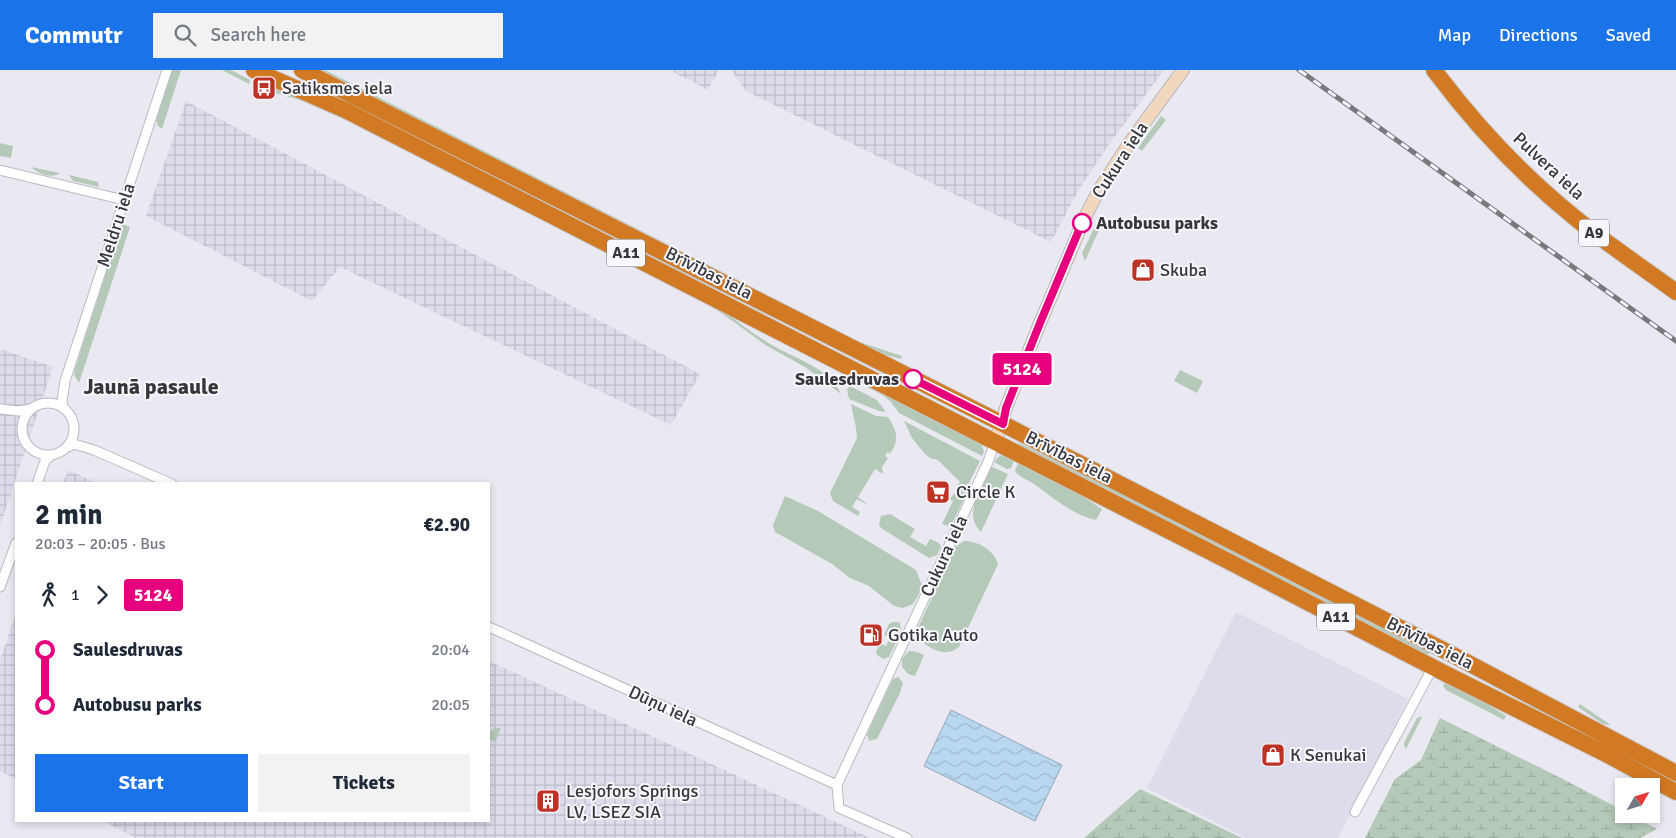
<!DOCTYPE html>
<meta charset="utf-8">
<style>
:root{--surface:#fff;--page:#f2f2f3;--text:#1f2937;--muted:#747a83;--accent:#1a73e8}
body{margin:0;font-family:Signika,sans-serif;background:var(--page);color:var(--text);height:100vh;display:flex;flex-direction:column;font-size:19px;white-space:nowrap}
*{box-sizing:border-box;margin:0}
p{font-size:16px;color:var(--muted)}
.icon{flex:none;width:28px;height:28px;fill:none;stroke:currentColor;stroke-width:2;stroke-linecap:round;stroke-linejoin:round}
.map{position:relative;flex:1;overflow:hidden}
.side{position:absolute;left:15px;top:412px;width:475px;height:340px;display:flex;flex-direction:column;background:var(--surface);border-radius:0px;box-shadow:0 2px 8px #0003}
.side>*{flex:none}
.badge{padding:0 10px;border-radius:4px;font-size:18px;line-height:32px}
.needle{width:32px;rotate:51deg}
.tools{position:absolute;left:1615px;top:708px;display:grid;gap:10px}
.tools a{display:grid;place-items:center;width:45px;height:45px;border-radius:0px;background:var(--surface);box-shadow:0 2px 8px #0003;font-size:25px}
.map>.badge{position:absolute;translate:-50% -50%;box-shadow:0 0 0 2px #fff}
.legs{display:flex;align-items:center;gap:8px;height:55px;padding:0 20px;font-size:16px}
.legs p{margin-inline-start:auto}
.headline{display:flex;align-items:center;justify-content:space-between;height:85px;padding:0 20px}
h1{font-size:28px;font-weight:800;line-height:38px}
.action{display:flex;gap:10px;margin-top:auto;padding:10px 20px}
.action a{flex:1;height:58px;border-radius:0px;background:var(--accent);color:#fff;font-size:20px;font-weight:800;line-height:58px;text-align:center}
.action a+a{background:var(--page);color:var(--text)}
ul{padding:0 20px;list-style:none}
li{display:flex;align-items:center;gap:18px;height:55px;font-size:19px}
li i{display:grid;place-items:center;width:8px;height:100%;margin:0 6px;background:currentColor}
li i::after{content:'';width:12px;height:12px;margin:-6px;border:4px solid;border-radius:50%;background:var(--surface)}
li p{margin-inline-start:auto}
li:first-child i{background:linear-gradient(#0000 50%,currentColor 0)}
li:last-child i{background:linear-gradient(currentColor 50%,#0000 0)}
header{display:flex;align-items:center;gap:30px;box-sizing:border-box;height:70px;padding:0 25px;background:var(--accent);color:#fff}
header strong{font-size:24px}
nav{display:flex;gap:28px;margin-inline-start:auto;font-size:18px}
.search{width:350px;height:45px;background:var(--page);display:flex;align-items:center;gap:12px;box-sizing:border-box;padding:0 18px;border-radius:0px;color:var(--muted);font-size:19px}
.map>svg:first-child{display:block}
.built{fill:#dddceb}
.industrial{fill:url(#industrial-grid)}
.green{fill:#b5c9b8}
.wetland{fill:url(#wetland-marsh)}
.water{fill:url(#water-waves);stroke:#93a7b9}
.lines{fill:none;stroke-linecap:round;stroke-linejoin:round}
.street-casing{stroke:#b9b9c1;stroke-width:11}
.secondary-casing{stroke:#b9b9c1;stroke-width:14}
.highway-casing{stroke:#c7c7c8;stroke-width:18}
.street{stroke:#fff;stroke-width:9}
.secondary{stroke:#f1d7bd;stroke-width:12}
.highway{stroke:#d17923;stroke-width:16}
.rail-casing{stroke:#78787d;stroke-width:5}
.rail{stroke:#f7f7fe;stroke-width:3;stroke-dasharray:9;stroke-linecap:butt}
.line-1-casing{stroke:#fff;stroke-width:11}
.line-1{stroke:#e6007e;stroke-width:8}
.stop-1-dot{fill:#fff;stroke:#e6007e;stroke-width:2.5}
.labels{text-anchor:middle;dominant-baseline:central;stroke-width:4;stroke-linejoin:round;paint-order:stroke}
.shield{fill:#f7f7fe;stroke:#717175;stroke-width:1}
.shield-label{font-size:16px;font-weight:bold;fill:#37373a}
.poi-label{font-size:18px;fill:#37373a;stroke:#f7f7fe;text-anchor:start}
.street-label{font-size:18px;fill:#37373a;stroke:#f7f7fe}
.stop-label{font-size:18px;font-weight:bold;fill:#37373a;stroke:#f7f7fe;text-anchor:start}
.district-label{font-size:22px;font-weight:bold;fill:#37373a;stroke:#f7f7fe}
</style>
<header>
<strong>Commutr</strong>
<div class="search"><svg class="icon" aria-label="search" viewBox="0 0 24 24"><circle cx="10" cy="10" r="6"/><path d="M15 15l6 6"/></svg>Search here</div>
<nav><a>Map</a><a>Directions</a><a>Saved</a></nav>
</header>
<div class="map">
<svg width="1676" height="768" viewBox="0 0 1676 768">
<defs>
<pattern id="industrial-grid" width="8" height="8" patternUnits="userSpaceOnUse" patternTransform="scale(1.25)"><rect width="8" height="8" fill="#dddceb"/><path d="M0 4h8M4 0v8" fill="none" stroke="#bebdca"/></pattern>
<pattern id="wetland-marsh" width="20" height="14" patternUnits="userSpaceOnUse" patternTransform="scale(1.25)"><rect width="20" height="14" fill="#b5c9b8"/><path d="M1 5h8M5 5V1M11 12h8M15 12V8" fill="none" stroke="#9cad9f"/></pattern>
<pattern id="water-waves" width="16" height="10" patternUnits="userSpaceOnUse" patternTransform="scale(1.25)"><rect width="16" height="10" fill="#bad7f0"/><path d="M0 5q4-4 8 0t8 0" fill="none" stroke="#a0b9cf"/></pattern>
</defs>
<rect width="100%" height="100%" fill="#eae9f2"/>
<!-- built -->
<path class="built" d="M 1236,542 L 1408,629 L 1338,768 L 1246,768 L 1147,718 Z"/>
<!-- industrial -->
<path class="industrial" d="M 669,0 L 719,0 L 708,20 Z
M 731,0 L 1164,0 L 1110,73 L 1078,121 L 1051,172 L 746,21 Z
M 186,31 L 700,304 L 671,355 L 340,197 L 312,231 L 146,146 Z
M 0,279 L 53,297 L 0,456 Z
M 68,400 L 99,414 L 63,414 Z
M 16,544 L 16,709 L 0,701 L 0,590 Z
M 489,591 L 671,675 L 870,768 L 136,768 L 103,751 L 489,751 Z"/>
<!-- green -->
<path class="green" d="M 172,0 L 181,0 L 162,59 L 158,56 L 156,50 Z
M 222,0 L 231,0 L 250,10 L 249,14 Z
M 317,0 L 325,0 L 860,272 L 902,286 L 901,289 L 878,283 Z
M 266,17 L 299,25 L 721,239 C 737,251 754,265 772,275 C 795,289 830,298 841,324 L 805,297 L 767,276 L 720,242 L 671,215 L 350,52 L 300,30 L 264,20 Z
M 1161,46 L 1166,50 L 1142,81 L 1138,78 Z
M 0,73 L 13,76 L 11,88 L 0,86 Z
M 31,97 L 60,103 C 52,109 38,104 31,97 Z
M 69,105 L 98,112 L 99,117 L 73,111 Z
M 1103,147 L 1104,149 L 1085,191 L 1082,183 L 1096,154 Z
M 123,154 L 130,157 L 79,313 L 74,305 L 75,299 L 121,157 Z
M 778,269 L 980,372 L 984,381 L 982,386 L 899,343 L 891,332 L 884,326 Z
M 1180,300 L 1203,311 L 1197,323 L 1174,311 Z
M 850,316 L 877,330 L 886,342 L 879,341 L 849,329 L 847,319 Z
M 851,334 L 876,346 L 888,347 C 897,362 900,368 890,384 L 888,382 L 885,386 L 888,388 L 882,397 L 883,404 L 875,399 L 858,427 L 866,433 L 866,434 L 857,429 L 852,437 L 860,442 L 858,446 L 833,431 L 830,423 L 857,368 L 856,358 Z
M 904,351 L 980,391 L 968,415 L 959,417 L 957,416 L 960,412 L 938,390 L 930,388 L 924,383 L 912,368 Z
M 1017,373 L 1021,374 L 1178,450 L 1429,581 L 1430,583 L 1425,586 L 1020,377 Z
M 1003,384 L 1015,388 L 1011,398 L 1007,399 L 994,392 L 997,388 Z
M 1019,391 L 1062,413 L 1102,439 L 1096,450 C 1074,446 1052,427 1034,414 C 1028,410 1019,407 1015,401 Z
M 992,397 L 1008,404 L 981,462 C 962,443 982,416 992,397 Z
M 970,416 L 952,454 L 948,456 L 942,454 L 953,431 L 950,429 C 955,421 961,418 970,416 Z
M 785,426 L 818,441 L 916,500 L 922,515 L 919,524 L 913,534 L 903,538 L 894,536 L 869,516 L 850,508 L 832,494 L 775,462 L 773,455 Z
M 890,444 L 915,459 L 910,467 L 926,476 L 930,469 L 939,473 L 941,477 L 937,485 L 929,488 L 881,458 L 879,454 L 881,446 Z
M 964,471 C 978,471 994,480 998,494 L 959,577 C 946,587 933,581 921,571 L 918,558 L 955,477 Z
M 893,552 L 898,552 L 900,553 L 901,562 L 889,587 L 883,589 L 877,585 L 876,582 L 880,573 L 886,576 L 890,567 L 884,565 L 889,554 Z
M 909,581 L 917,582 L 924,585 L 915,606 L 908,604 L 902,597 L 902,588 Z
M 898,607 L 903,613 L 900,623 L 877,669 L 869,671 L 867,664 L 893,609 Z
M 1446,612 L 1475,626 L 1506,646 L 1504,650 L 1446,620 L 1443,616 Z
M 1580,634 L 1611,655 L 1603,654 L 1578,637 Z
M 1420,647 L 1422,647 L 1406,679 L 1404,675 L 1404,673 L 1417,648 Z
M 497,658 L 501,658 L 495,672 L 489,669 C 489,662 490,660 497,658 Z"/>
<!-- wetland -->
<path class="wetland" d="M 1440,648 L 1561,708 L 1624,741 L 1624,744 L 1629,744 L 1657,759 L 1640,768 L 1365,768 L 1395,709 L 1421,690 Z
M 1140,719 L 1242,768 L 1084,768 Z"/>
<!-- water -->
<path class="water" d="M 951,640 L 1062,695 L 1035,751 L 924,696 Z"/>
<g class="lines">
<!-- street casing -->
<g class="street-casing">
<path id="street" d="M 0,100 L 124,130
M22 359a26 26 0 1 1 52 0a26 26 0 1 1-52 0Z
M 63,336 L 62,331 L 65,311 L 167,0
M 1,339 L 18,341 L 31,339
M 68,377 L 74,374 L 94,380 L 172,414
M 37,414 L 45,391 L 51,385
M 0,517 L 16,473
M 489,557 L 837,715
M 1355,742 L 1433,597
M 907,768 L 839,738 L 837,715 L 988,392 L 995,372"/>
</g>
<!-- secondary casing -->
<g class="secondary-casing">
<path id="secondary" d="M 995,372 L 1006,338 L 1040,253 L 1086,145 L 1099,120 L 1128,75 L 1183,0"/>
</g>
<!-- highway casing -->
<g class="highway-casing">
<path id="highway" d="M 254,0 L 345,40 L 1226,490 L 1446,604 L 1606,684 L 1676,722
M 302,0 L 1003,354 L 1455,586 L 1676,703
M 1434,0 C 1475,55 1521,104 1574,147 C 1607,174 1642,197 1676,222"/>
</g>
<!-- street -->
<use href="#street" class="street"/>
<!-- secondary -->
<use href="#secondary" class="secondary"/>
<!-- highway -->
<use href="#highway" class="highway"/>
<!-- rail casing -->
<g class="rail-casing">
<path id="rail" d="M 1299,0 L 1676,271"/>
</g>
<!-- rail -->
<use href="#rail" class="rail"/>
</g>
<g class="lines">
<!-- line-1 casing -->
<g class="line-1-casing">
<path id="line-1" d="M 913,309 L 1003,354 L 1006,338 L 1040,253 L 1082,153"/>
</g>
<!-- line-1 -->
<use href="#line-1" class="line-1"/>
</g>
<!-- icons -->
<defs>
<g id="bus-square" transform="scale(1.25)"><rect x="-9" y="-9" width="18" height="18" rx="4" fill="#be3125" stroke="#f7f7fe"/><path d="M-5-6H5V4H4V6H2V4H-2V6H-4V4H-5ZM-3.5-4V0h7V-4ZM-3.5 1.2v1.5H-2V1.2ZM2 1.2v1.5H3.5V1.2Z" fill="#fff"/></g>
<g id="shop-square" transform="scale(1.25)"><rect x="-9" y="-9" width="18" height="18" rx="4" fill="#be3125" stroke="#f7f7fe"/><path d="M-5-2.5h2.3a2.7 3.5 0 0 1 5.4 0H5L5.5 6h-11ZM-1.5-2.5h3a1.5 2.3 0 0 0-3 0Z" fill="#fff"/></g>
<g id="supermarket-square" transform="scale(1.25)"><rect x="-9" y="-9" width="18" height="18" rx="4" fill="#be3125" stroke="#f7f7fe"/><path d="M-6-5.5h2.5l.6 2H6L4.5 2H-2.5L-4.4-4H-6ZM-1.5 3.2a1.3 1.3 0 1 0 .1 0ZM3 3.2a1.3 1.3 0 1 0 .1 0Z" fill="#fff"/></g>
<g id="fuel-square" transform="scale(1.25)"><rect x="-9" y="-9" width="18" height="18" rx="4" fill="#be3125" stroke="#f7f7fe"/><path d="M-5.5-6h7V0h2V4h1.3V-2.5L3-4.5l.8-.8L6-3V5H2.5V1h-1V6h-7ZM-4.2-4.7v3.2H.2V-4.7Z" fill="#fff"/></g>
<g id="building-square" transform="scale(1.25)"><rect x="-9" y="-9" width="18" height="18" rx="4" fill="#be3125" stroke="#f7f7fe"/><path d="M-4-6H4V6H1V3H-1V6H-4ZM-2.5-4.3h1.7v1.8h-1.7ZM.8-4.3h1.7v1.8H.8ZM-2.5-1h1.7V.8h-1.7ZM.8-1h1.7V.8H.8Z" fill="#fff"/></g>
</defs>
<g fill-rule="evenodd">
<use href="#bus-square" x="264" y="18"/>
<use href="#shop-square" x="1143" y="200"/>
<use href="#supermarket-square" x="938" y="422"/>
<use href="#fuel-square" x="871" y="565"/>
<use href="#shop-square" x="1273" y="685"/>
<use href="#building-square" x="548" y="731"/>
</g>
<!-- markers -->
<g class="stop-1-dot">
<circle cx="1082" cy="153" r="9"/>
<circle cx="913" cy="309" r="9"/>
</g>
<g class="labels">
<!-- shield labels -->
<g class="shield">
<rect x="1579" y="149.5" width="30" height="27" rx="4"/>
<rect x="607" y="169.5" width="38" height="27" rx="4"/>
<rect x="1317" y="533.5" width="38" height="27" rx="4"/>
</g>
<g class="shield-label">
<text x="1594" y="163">A9</text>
<text x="626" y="183">A11</text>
<text x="1336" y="547">A11</text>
</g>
<!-- poi labels -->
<g class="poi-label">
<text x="282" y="18">Satiksmes iela</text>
<text x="1160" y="200">Skuba</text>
<text x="956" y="422">Circle K</text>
<text x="888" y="565">Gotika Auto</text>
<text x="1290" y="685">K Senukai</text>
<text x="566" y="721">Lesjofors Springs<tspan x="566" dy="21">LV, LSEZ SIA</tspan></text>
</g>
<!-- street labels -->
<g class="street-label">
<text transform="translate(1120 90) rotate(-57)">Cukura iela</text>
<text transform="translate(1549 96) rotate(43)">Pulvera iela</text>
<text transform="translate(116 155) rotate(-72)">Meldru iela</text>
<text transform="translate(709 203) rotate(27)">Brīvības iela</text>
<text transform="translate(1069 387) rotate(27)">Brīvības iela</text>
<text transform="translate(944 486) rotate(-65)">Cukura iela</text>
<text transform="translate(1430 573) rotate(27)">Brīvības iela</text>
<text transform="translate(663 636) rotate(25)">Dūņu iela</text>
</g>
<!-- stop labels -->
<g class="stop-label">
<text x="1096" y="153">Autobusu parks</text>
<text x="899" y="309" text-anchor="end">Saulesdruvas</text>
</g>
<!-- district labels -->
<g class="district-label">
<text x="151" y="316">Jaunā pasaule</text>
</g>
</g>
</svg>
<div class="tools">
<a><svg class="needle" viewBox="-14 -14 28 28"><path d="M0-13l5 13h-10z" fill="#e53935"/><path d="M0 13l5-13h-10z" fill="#747a83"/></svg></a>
</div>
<b class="badge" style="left:1022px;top:299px;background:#e6007e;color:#fff">5124</b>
<section class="side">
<div class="headline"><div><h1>2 min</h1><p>20:03 – 20:05 · Bus</p></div><b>€2.90</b></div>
<div class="legs"><svg class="icon" aria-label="walk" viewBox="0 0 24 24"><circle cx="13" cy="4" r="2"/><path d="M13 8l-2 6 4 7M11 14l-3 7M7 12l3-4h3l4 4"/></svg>1<svg class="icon" aria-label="forward" viewBox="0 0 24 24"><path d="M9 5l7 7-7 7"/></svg><b class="badge" style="background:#e6007e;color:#fff">5124</b></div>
<ul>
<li><i style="color:#e6007e"></i><b>Saulesdruvas</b><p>20:04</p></li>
<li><i style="color:#e6007e"></i><b>Autobusu parks</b><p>20:05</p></li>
</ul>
<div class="action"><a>Start</a><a>Tickets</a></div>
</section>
</div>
